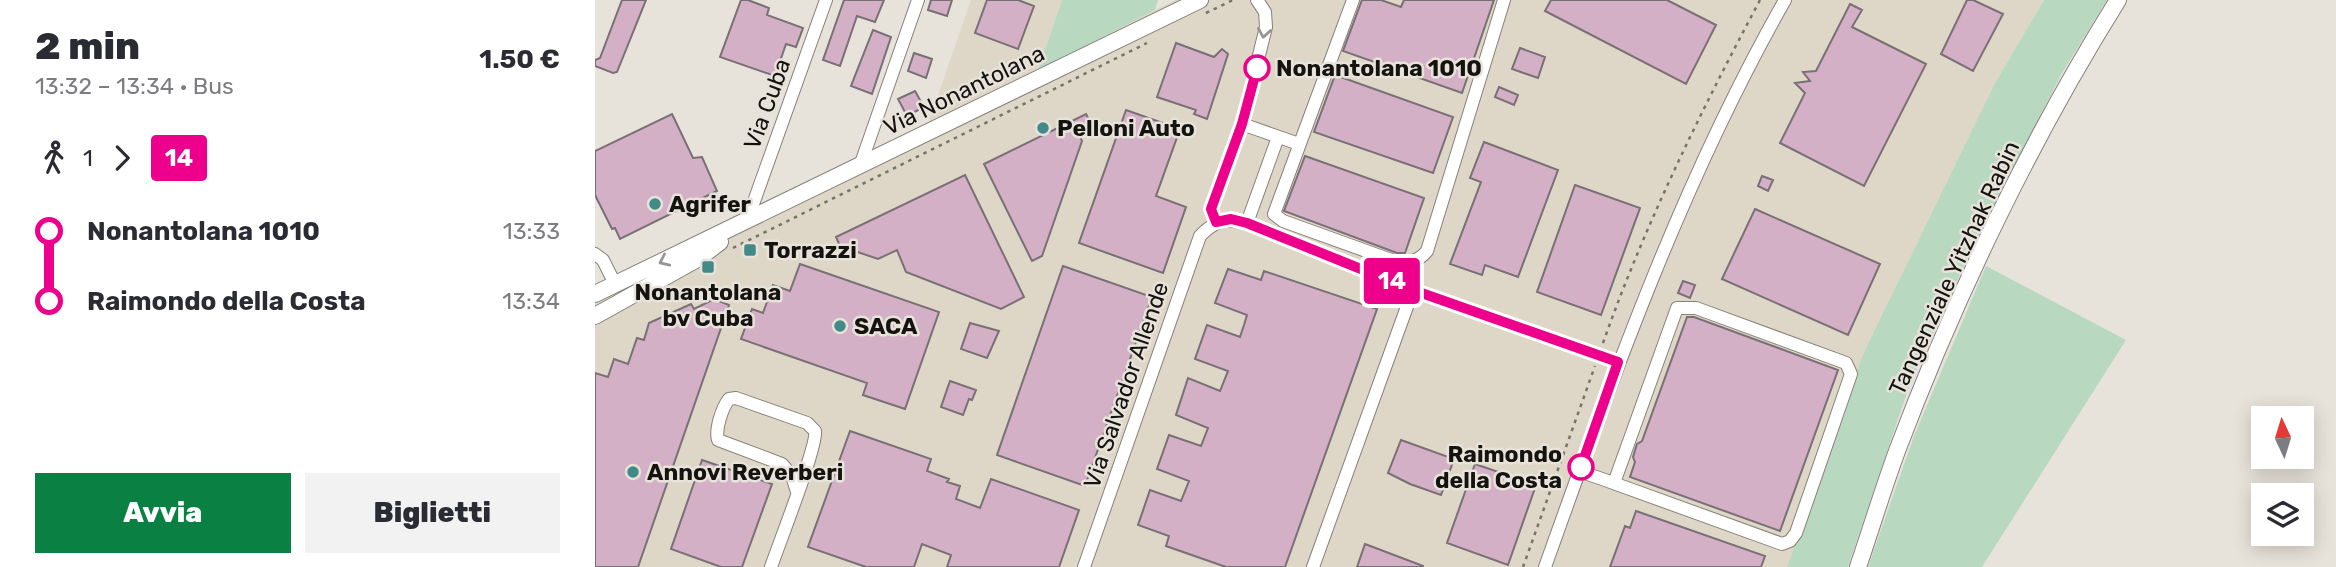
<!DOCTYPE html>
<html lang="it">
<meta charset="utf-8">
<style>
:root{--surface:#fff;--page:#f2f2f3;--text:#2b2b33;--muted:#7c7c81;--accent:#0b8043}
body{margin:0;font-family:Rubik,sans-serif;background:var(--page);color:var(--text);height:100vh;display:flex;flex-direction:column;font-size:26px;white-space:nowrap}
*{box-sizing:border-box;margin:0}
p{font-size:23px;color:var(--muted)}
.icon{flex:none;width:38px;height:38px;fill:none;stroke:currentColor;stroke-width:2;stroke-linecap:round;stroke-linejoin:round}
.map{position:relative;flex:1;overflow:hidden}
.sheet{display:flex;flex-direction:column;background:var(--surface);width:595px}
.sheet>*{flex:none}
.badge{padding:0 14px;border-radius:5px;font-size:24px;line-height:46px}
.needle{width:46px;rotate:356deg}
.buttons{position:absolute;left:1656px;top:406px;display:grid;gap:14px}
.buttons a{display:grid;place-items:center;width:63px;height:63px;border-radius:0px;background:var(--surface);box-shadow:0 4px 18px #0003;font-size:35px}
.map>.badge{position:absolute;translate:-50% -50%;box-shadow:0 0 0 4px #fff}
.legs{display:flex;align-items:center;gap:10px;height:77px;padding:0 35px;font-size:23px}
.legs p{margin-inline-start:auto}
.summary{display:flex;align-items:center;justify-content:space-between;height:119px;padding:0 35px}
h1{font-size:38px;font-weight:800;line-height:52px}
.button{display:flex;gap:14px;margin-top:auto;padding:14px 35px}
.button a{flex:1;height:80px;border-radius:0px;background:var(--accent);color:#fff;font-size:28px;font-weight:800;line-height:80px;text-align:center}
.button a+a{background:var(--page);color:var(--text)}
ul{padding:0 35px;list-style:none}
li{display:flex;align-items:center;gap:24px;height:70px;font-size:26px}
li i{display:grid;place-items:center;width:10px;height:100%;margin:0 9px;background:currentColor}
li i::after{content:'';width:18px;height:18px;margin:-9px;border:5px solid;border-radius:50%;background:var(--surface)}
li p{margin-inline-start:auto}
li:first-child i{background:linear-gradient(#0000 50%,currentColor 0)}
li:last-child i{background:linear-gradient(currentColor 50%,#0000 0)}
main{display:flex;flex:1;min-height:0}
.map>svg:first-child{display:block}
.built{fill:#ded6c6}
.green{fill:#b8d9c0}
.building{fill:#d4b0c7;stroke:#797076;stroke-width:2}
.lines{fill:none;stroke-linecap:round;stroke-linejoin:round}
.minor-casing{stroke:#868179;stroke-width:14}
.major-casing{stroke:#868179;stroke-width:18}
.path{stroke:#76736d;stroke-width:2.5;stroke-dasharray:3.5 5;stroke-linecap:butt}
.minor{stroke:#fff;stroke-width:12}
.major{stroke:#fff;stroke-width:16}
.oneway{stroke:#969593}
.line-1-casing{stroke:#fff;stroke-width:16}
.line-1{stroke:#ec008c;stroke-width:10}
.stop-1-dot{fill:#fff;stroke:#ec008c;stroke-width:3.5}
.poi-dot{fill:#428a87;stroke:#e8e3da;stroke-width:2.5}
.labels{text-anchor:middle;dominant-baseline:central;stroke-width:5;stroke-linejoin:round;paint-order:stroke}
.stop-label{font-size:23px;font-weight:bold;fill:#151310;stroke:#e8e3da;text-anchor:start}
.street-label{font-size:23px;fill:#151310;stroke:#e8e3da}
.poi-label{font-size:23px;font-weight:bold;fill:#151310;stroke:#e8e3da;text-anchor:start}
</style>
<main>
<section class="sheet">
<div class="summary"><div><h1>2 min</h1><p>13:32 – 13:34 · Bus</p></div><b>1.50 €</b></div>
<div class="legs"><svg class="icon" aria-label="walk" viewBox="0 0 24 24"><circle cx="13" cy="4" r="2"/><path d="M13 8l-2 6 4 7M11 14l-3 7M7 12l3-4h3l4 4"/></svg>1<svg class="icon" aria-label="forward" viewBox="0 0 24 24"><path d="M9 5l7 7-7 7"/></svg><b class="badge" style="background:#ec008c;color:#fff">14</b></div>
<ul>
<li><i style="color:#ec008c"></i><b>Nonantolana 1010</b><p>13:33</p></li>
<li><i style="color:#ec008c"></i><b>Raimondo della Costa</b><p>13:34</p></li>
</ul>
<div class="button"><a>Avvia</a><a>Biglietti</a></div>
</section>
<div class="map">
<svg width="1741" height="567" viewBox="0 0 1741 567">
<rect width="100%" height="100%" fill="#e8e3da"/>
<!-- built -->
<path class="built" d="M 376,0 L 467,0 L 444,71 L 580,0 L 1449,0 L 1400,83 L 1268,354 L 1192,567 L 0,567 L 0,303 L 272,167 L 331,130 Z"/>
<!-- green -->
<path class="green" d="M 467,0 L 563,0 L 560,10 L 443,71 Z
M 1449,0 L 1512,0 L 1467,73 L 1373,257 L 1315,384 L 1253,567 L 1192,567 L 1268,354 L 1400,83 Z
M 1391,266 L 1531,340 L 1387,567 L 1273,567 L 1319,436 Z"/>
<!-- building -->
<path class="building" d="M 27,0 L 51,0 L 22,72 L 18,73 L 0,66 L 0,60 L 5,58 Z
M 146,0 L 153,0 L 174,8 L 172,15 L 208,28 L 201,47 L 191,44 L 180,76 L 125,57 Z
M 249,0 L 289,0 L 280,22 L 262,16 L 245,66 L 228,60 Z
M 336,0 L 357,0 L 352,16 L 333,10 Z
M 392,0 L 423,0 L 439,6 L 423,49 L 380,33 Z
M 767,0 L 786,0 L 806,7 L 809,0 L 899,0 L 867,93 L 748,51 Z
M 956,0 L 1072,0 L 1121,25 L 1091,84 L 950,11 Z
M 1372,0 L 1378,0 L 1408,14 L 1378,71 L 1346,54 Z
M 1255,4 L 1267,10 L 1257,27 L 1331,64 L 1269,186 L 1185,143 L 1210,93 L 1200,83 L 1215,81 L 1208,72 L 1221,71 Z
M 278,30 L 296,37 L 277,94 L 256,86 Z
M 581,43 L 619,57 L 627,49 L 633,54 L 612,119 L 599,114 L 601,110 L 562,97 Z
M 925,48 L 950,57 L 943,78 L 917,69 Z
M 319,53 L 337,59 L 331,78 L 313,71 Z
M 740,75 L 858,117 L 838,173 L 719,132 Z
M 904,87 L 923,95 L 919,105 L 900,97 Z
M 320,91 L 329,107 L 312,116 L 303,99 Z
M 531,110 L 585,129 L 561,196 L 591,207 L 568,273 L 484,243 Z
M 77,114 L 98,158 L 107,157 L 122,191 L 25,239 L 20,228 L 17,229 L 0,195 L 0,151 Z
M 491,114 L 497,126 L 484,134 L 487,141 L 447,256 L 437,261 L 389,164 Z
M 889,142 L 963,170 L 923,277 L 890,265 L 887,275 L 855,264 L 886,182 L 875,178 Z
M 710,156 L 829,198 L 810,253 L 802,253 L 689,211 Z
M 370,175 L 429,297 L 406,309 L 311,272 L 302,250 L 283,259 L 245,246 L 241,237 Z
M 1167,176 L 1178,180 L 1173,191 L 1163,186 Z
M 980,185 L 1045,208 L 1006,315 L 942,292 Z
M 1160,209 L 1285,264 L 1253,335 L 1127,279 Z
M 205,264 L 344,312 L 310,409 L 268,395 L 272,383 L 146,339 L 157,309 L 168,313 L 178,285 L 195,291 Z
M 468,266 L 557,297 L 490,486 L 402,455 Z
M 633,269 L 666,280 L 669,271 L 782,309 L 690,567 L 631,567 L 571,546 L 574,536 L 543,525 L 555,490 L 586,501 L 594,481 L 562,469 L 574,435 L 606,446 L 613,428 L 581,415 L 593,378 L 625,391 L 633,371 L 600,359 L 612,325 L 645,337 L 649,325 L 652,315 L 620,303 Z
M 1088,281 L 1100,285 L 1095,298 L 1083,293 Z
M 119,299 L 134,305 L 43,567 L 0,567 L 0,373 L 13,377 L 19,359 L 33,364 L 42,338 L 49,340 L 54,323 L 96,304 L 99,309 Z
M 1092,317 L 1099,317 L 1243,370 L 1185,531 L 1035,477 L 1040,462 L 1038,457 L 1042,444 L 1047,441 Z
M 375,323 L 404,331 L 392,358 L 366,349 Z
M 355,381 L 381,390 L 377,400 L 374,399 L 368,415 L 346,407 Z
M 255,431 L 336,459 L 332,471 L 354,479 L 352,482 L 365,486 L 361,499 L 385,508 L 396,479 L 484,510 L 464,567 L 352,567 L 356,555 L 327,544 L 319,567 L 271,567 L 213,547 Z
M 806,440 L 859,459 L 846,495 L 815,484 L 793,473 Z
M 107,460 L 177,484 L 147,567 L 126,567 L 76,549 Z
M 880,464 L 941,485 L 913,565 L 852,543 Z
M 1041,511 L 1170,556 L 1166,567 L 1015,567 L 1030,526 L 1035,528 Z
M 770,544 L 828,566 L 828,567 L 762,567 Z"/>
<g class="lines">
<!-- minor casing -->
<g class="minor-casing">
<path id="minor" d="M 758,0 L 679,214 L 688,221 L 799,261 C 814,263 823,262 832,251 L 909,0
M 647,124 L 704,144
M 265,166 L 323,0
M 152,221 L 231,0
M 621,222 L 616,209 L 647,124 L 671,27 L 670,12 L 662,0
M 652,223 L 683,137
M 0,254 L 8,260 L 20,284
M 984,471 L 1010,480 L 1187,544 L 1195,541 L 1201,533 L 1256,374 L 1251,363 L 1101,308 L 1082,308 L 1019,483
M 176,567 C 183,546 223,445 220,431 L 212,423 L 141,398 L 134,399 C 127,408 120,429 123,440 L 187,464 L 197,476 L 202,492
M 489,567 L 605,236 C 620,220 631,218 652,223 L 818,290 L 1023,362
M 718,567 L 818,290
M 950,567 C 1019,374 1088,179 1190,0"/>
</g>
<!-- major casing -->
<g class="major-casing">
<path id="major" d="M 0,294 L 605,0
M 0,316 L 104,258 L 125,242
M 1263,567 C 1276,529 1288,489 1302,451 C 1360,297 1436,139 1523,0"/>
</g>
<!-- path -->
<path class="path" d="M 611,13 L 638,0
M 138,248 L 552,43
M 1008,343 C 1050,224 1106,111 1165,0
M 928,567 L 1000,366"/>
<!-- minor -->
<use href="#minor" class="minor"/>
<!-- major -->
<use href="#major" class="major"/>
</g>
<!-- one-way arrows -->
<defs><path id="oneway-chevron" d="M-2-3.5L2.5 0L-2 3.5" fill="none" stroke-width="1.6" stroke-linecap="round" stroke-linejoin="round" transform="scale(1.75)"/></defs>
<g class="oneway">
<use href="#oneway-chevron" transform="translate(669 33) rotate(99)"/>
<use href="#oneway-chevron" transform="translate(69 261) rotate(155)"/>
</g>
<g class="lines">
<!-- line-1 casing -->
<g class="line-1-casing">
<path id="line-1" d="M 662,68 L 647,124 L 616,209 L 621,222 L 636,219 L 652,223 L 818,290 L 1023,362 L 986,467"/>
</g>
<!-- line-1 -->
<use href="#line-1" class="line-1"/>
</g>
<!-- markers -->
<g class="stop-1-dot">
<circle cx="662" cy="68" r="12"/>
<circle cx="986" cy="467" r="12"/>
</g>
<g class="poi-dot">
<circle cx="448" cy="128" r="7"/>
<circle cx="60" cy="204" r="7"/>
<rect x="148" y="243" width="14" height="14" rx="3.5"/>
<rect x="106" y="260" width="14" height="14" rx="3.5"/>
<circle cx="245" cy="326" r="7"/>
<circle cx="38" cy="472" r="7"/>
</g>
<g class="labels">
<!-- stop labels -->
<g class="stop-label">
<text x="681" y="68">Nonantolana 1010</text>
<text x="967" y="454" text-anchor="end">Raimondo<tspan x="967" dy="26">della Costa</tspan></text>
</g>
<!-- street labels -->
<g class="street-label">
<text transform="translate(369 90) rotate(-26)">Via Nonantolana</text>
<text transform="translate(172 104) rotate(-70)">Via Cuba</text>
<text transform="translate(1359 268) rotate(-65)">Tangenziale Yitzhak Rabin</text>
<text transform="translate(531 385) rotate(-71)">Via Salvador Allende</text>
</g>
<!-- poi labels -->
<g class="poi-label">
<text x="462" y="128">Pelloni Auto</text>
<text x="74" y="204">Agrifer</text>
<text x="169" y="250">Torrazzi</text>
<text x="113" y="292" text-anchor="middle">Nonantolana<tspan x="113" dy="26">bv Cuba</tspan></text>
<text x="259" y="326">SACA</text>
<text x="52" y="472">Annovi Reverberi</text>
</g>
</g>
</svg>
<div class="buttons">
<a><svg class="needle" viewBox="-14 -14 28 28"><path d="M0-13l5 13h-10z" fill="#e53935"/><path d="M0 13l5-13h-10z" fill="#7c7c81"/></svg></a>
<a><svg class="icon" aria-label="layers" viewBox="0 0 24 24"><path d="M12 4l9 5-9 5-9-5zM3 14l9 5 9-5"/></svg></a>
</div>
<b class="badge" style="left:797px;top:281px;background:#ec008c;color:#fff">14</b>
</div>
</main>
